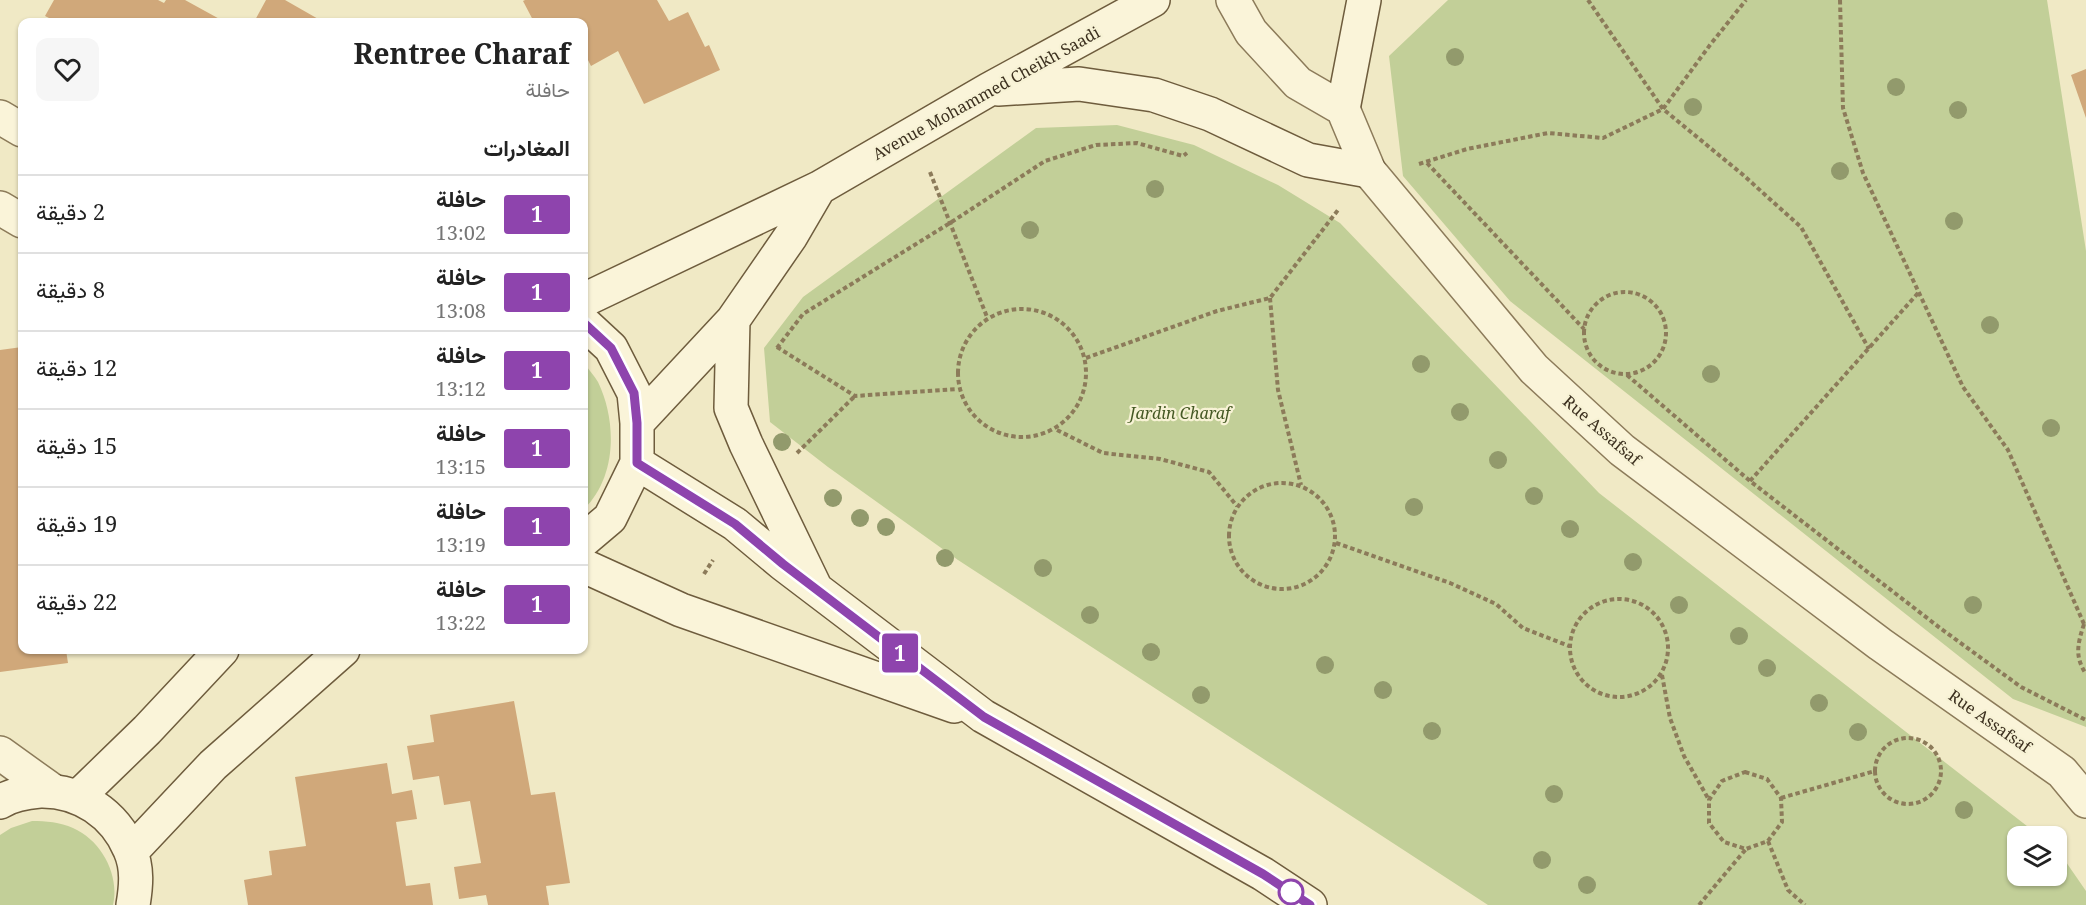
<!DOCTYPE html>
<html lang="ar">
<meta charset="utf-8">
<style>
:root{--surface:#fff;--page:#f6f6f6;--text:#222;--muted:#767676;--line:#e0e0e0}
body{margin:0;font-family:"Noto Serif",Vazirmatn,serif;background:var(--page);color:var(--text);direction:rtl;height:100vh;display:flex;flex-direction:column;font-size:22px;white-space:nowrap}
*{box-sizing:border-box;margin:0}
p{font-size:20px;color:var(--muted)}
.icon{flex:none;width:33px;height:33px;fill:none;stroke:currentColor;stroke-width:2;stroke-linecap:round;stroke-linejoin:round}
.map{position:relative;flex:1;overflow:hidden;direction:ltr}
.sheet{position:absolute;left:18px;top:18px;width:570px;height:636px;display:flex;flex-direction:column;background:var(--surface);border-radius:12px;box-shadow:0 2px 4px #0004;direction:rtl}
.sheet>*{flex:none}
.badge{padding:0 12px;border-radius:4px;font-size:21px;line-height:39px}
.controls{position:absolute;left:2007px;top:826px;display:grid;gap:12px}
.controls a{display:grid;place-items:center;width:60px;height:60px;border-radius:12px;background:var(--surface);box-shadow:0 2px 4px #0004;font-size:30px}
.map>.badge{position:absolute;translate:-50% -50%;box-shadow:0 0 0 3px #fff}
h2{padding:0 18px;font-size:22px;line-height:54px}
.round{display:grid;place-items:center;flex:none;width:63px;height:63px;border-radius:12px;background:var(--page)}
.head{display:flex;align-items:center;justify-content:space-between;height:102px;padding:0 18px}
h1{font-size:28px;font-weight:700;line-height:45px}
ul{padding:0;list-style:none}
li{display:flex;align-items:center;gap:18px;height:78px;padding:0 18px;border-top:2px solid var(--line)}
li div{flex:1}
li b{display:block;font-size:22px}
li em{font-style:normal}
li .badge{min-width:66px;font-weight:700;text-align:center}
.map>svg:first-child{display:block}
.green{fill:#c2cf98}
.building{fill:#d0a87a}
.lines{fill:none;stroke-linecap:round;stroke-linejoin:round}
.minor-casing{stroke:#8c7b5a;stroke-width:36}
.tertiary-casing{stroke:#8c7b5a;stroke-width:36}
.secondary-casing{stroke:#6e5c3d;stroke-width:36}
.path{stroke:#8c7b5a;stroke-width:4;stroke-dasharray:4.5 3;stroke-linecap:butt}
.minor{stroke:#faf4d9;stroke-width:33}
.tertiary{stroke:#faf4d9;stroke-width:33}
.secondary{stroke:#faf4d9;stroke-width:33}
.tree{fill:#929a6c}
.line-casing{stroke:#fff;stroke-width:14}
.line{stroke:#8e44ad;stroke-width:9}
.stop-dot{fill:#fff;stroke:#8e44ad;stroke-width:3}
.labels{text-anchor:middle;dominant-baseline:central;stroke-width:4.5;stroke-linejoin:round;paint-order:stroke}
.street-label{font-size:16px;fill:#3c301f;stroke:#f7f2d5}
.park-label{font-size:16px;font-style:italic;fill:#455924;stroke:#f7f2d5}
</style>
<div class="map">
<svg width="2086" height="905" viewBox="0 0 2086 905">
<rect width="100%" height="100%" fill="#f0e9c5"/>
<!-- green -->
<path class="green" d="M 1448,0 L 2047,0 L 2086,251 L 2086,727 L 2013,699 L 1510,301 L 1403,176 L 1389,56 Z
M 1117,125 L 1194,145 L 1278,185 L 1340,223 L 1599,493 L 2041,837 L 2018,837 L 2018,876 L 2056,876 L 2057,849 L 2086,891 L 2086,905 L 1488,905 L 958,560 L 828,467 L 770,422 L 764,348 L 803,297 L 1036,128 Z
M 584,363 C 588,369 594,375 598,382 C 617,421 617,477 584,509 Z
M 32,821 C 46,821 60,822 73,828 C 101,840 120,875 113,905 L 0,905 L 0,835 L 11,828 Z"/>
<!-- building -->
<path class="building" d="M 54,0 L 158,0 L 164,3 L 166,0 L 185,0 L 225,22 L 57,22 L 45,16 Z
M 266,0 L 285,0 L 320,20 L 319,22 L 254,22 Z
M 525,0 L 657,0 L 669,21 L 688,12 L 705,47 L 709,45 L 720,70 L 644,104 L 618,51 L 591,66 L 584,52 L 584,22 L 534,22 L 523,1 Z
M 2086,69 L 2086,118 L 2071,75 Z
M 22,347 L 22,650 L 66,650 L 68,663 L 0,672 L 0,350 Z
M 514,701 L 531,795 L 555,792 L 570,883 L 546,886 L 549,905 L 488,905 L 486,895 L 459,899 L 454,867 L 481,863 L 470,801 L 444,805 L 439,776 L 413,780 L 407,746 L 434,742 L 430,715 Z
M 387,763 L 392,794 L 412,790 L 417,819 L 396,822 L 406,886 L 430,883 L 433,905 L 248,905 L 244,880 L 272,875 L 269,851 L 306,846 L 295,777 Z"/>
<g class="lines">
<!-- minor casing -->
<g class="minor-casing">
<path id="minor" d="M 1233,0 L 1251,32 L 1298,83 L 1343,109 L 1369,171 L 1534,369 L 1622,450 L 1880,644 L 2062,772 L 2086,801
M 0,753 L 53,791"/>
</g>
<!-- tertiary casing -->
<g class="tertiary-casing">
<path id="tertiary" d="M 0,117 L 22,130
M 0,208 L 22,221"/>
</g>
<!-- secondary casing -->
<g class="secondary-casing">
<path id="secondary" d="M 998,89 L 1079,84 L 1154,95 L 1210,114 L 1308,160 L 1369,171
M 1343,109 L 1364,0
M 584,300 L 819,188 L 988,90 L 1153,0
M 733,320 L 731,408 L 746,444 L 814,585
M 584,323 L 611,348 L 634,393 L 637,423 L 637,463 L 610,518 L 584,540
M 637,423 L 733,320 L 791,236 L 819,188
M 637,463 L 735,524 L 783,564 L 983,716 L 1263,874 L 1310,905
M 584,566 L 681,610 L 954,706
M 78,797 L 147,730 L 222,650
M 0,802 C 11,795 27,792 40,791 C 80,790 115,814 130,850 C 138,868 136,887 133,905
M 131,852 L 213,765 L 343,650"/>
</g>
<!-- path -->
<path class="path" d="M 1588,0 L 1663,109 L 1742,174 L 1801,227 L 1869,349
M 1840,0 L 1843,108 L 1863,173 L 1963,387 L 2008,450 L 2084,624
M 1427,163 L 1584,329
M 1419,164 L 1467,149 L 1548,133 L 1603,138 L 1663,109 L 1710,45 L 1746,0
M 930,172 L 987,317
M1584 333a41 41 0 1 1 82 0a41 41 0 1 1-82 0Z
M 1270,298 L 1278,390 L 1301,485
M958 373a64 64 0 1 1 128 0a64 64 0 1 1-128 0Z
M 777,347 L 855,396 L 957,389
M 777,348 L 803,314 L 950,223 L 1045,161 L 1096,145 L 1137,143 L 1183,156 L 1187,153
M 1086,358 L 1217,311 L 1270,298 L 1338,210
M 1627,375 L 1750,481 L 1940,628 L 2021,687 L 2086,720
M 1057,430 L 1103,453 L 1160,459 L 1209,472 L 1237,506
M 797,453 L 855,396
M 1750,481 L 1919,292
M1229 536a53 53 0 1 1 106 0a53 53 0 1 1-106 0Z
M 1336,543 L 1450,583 L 1496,604 L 1523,628 L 1569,646
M 704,574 L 713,560
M1570 648a49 49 0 1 1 98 0a49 49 0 1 1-98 0Z
M 2084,624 C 2078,643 2074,656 2086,674
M 1662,675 L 1670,718 L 1684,756 L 1709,800
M1875 771a33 33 0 1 1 66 0a33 33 0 1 1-66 0Z
M 1745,772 L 1767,779 L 1781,798 L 1782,822 L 1768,841 L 1746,849 L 1724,842 L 1709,823 L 1709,800 L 1722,781 Z
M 1781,798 L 1875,771
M 1768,841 L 1788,890 L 1805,905
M 1699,905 L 1746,849"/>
<!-- minor -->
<use href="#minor" class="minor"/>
<!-- tertiary -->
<use href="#tertiary" class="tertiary"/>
<!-- secondary -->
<use href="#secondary" class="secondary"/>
</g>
<!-- trees -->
<g class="tree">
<circle cx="1455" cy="57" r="9"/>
<circle cx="1896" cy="87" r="9"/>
<circle cx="1693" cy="107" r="9"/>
<circle cx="1958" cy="110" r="9"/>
<circle cx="1840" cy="171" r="9"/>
<circle cx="1155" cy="189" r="9"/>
<circle cx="1954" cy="221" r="9"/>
<circle cx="1030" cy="230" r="9"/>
<circle cx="1990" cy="325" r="9"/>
<circle cx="1421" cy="364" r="9"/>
<circle cx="1711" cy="374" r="9"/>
<circle cx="1460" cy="412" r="9"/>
<circle cx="2051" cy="428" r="9"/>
<circle cx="782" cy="442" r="9"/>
<circle cx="1498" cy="460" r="9"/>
<circle cx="1534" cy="496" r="9"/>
<circle cx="833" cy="498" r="9"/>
<circle cx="1414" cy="507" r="9"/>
<circle cx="860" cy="518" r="9"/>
<circle cx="886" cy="527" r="9"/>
<circle cx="1570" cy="529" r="9"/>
<circle cx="945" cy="558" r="9"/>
<circle cx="1633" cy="562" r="9"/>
<circle cx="1043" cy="568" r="9"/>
<circle cx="1679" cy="605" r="9"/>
<circle cx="1973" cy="605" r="9"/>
<circle cx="1090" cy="615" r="9"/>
<circle cx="1739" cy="636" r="9"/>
<circle cx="1151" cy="652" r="9"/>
<circle cx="1325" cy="665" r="9"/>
<circle cx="1767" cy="668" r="9"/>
<circle cx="1383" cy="690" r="9"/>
<circle cx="1201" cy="695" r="9"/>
<circle cx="1819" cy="703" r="9"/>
<circle cx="1432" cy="731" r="9"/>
<circle cx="1858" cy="732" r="9"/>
<circle cx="1554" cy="794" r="9"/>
<circle cx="1964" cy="810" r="9"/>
<circle cx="1542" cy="860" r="9"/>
<circle cx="1587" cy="885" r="9"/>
</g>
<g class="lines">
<!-- line casing -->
<g class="line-casing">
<path id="line" d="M 584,323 L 611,348 L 634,393 L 637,423 L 637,463 L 735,524 L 783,564 L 984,717 L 1263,874 L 1310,905"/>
</g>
<!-- line -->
<use href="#line" class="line"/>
</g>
<!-- markers -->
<circle class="stop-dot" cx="1291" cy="892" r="12"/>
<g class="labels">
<!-- street labels -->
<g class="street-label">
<text transform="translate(986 93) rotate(-29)">Avenue Mohammed Cheikh Saadi</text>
<text transform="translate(1602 430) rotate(41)">Rue Assafsaf</text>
<text transform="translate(1990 721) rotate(35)">Rue Assafsaf</text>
</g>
<!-- park labels -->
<g class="park-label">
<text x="1180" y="413">Jardin Charaf</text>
</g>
</g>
</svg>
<div class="controls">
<a><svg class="icon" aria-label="layers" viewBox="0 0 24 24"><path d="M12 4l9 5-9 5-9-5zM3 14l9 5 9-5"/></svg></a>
</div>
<b class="badge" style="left:900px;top:653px;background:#8e44ad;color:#fff">1</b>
<section class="sheet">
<div class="head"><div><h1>Rentree Charaf</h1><p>حافلة</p></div><a class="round"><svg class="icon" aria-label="heart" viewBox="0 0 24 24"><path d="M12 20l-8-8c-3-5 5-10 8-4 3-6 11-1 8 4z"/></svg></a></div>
<h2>المغادرات</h2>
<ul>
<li><span class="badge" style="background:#8e44ad;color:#fff">1</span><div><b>حافلة</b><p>13:02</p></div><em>2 دقيقة</em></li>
<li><span class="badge" style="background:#8e44ad;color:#fff">1</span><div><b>حافلة</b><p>13:08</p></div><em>8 دقيقة</em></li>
<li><span class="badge" style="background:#8e44ad;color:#fff">1</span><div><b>حافلة</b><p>13:12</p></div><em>12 دقيقة</em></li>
<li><span class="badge" style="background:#8e44ad;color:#fff">1</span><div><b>حافلة</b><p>13:15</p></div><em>15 دقيقة</em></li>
<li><span class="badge" style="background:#8e44ad;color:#fff">1</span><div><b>حافلة</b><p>13:19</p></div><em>19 دقيقة</em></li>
<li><span class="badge" style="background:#8e44ad;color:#fff">1</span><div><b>حافلة</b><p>13:22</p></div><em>22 دقيقة</em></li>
</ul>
</section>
</div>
